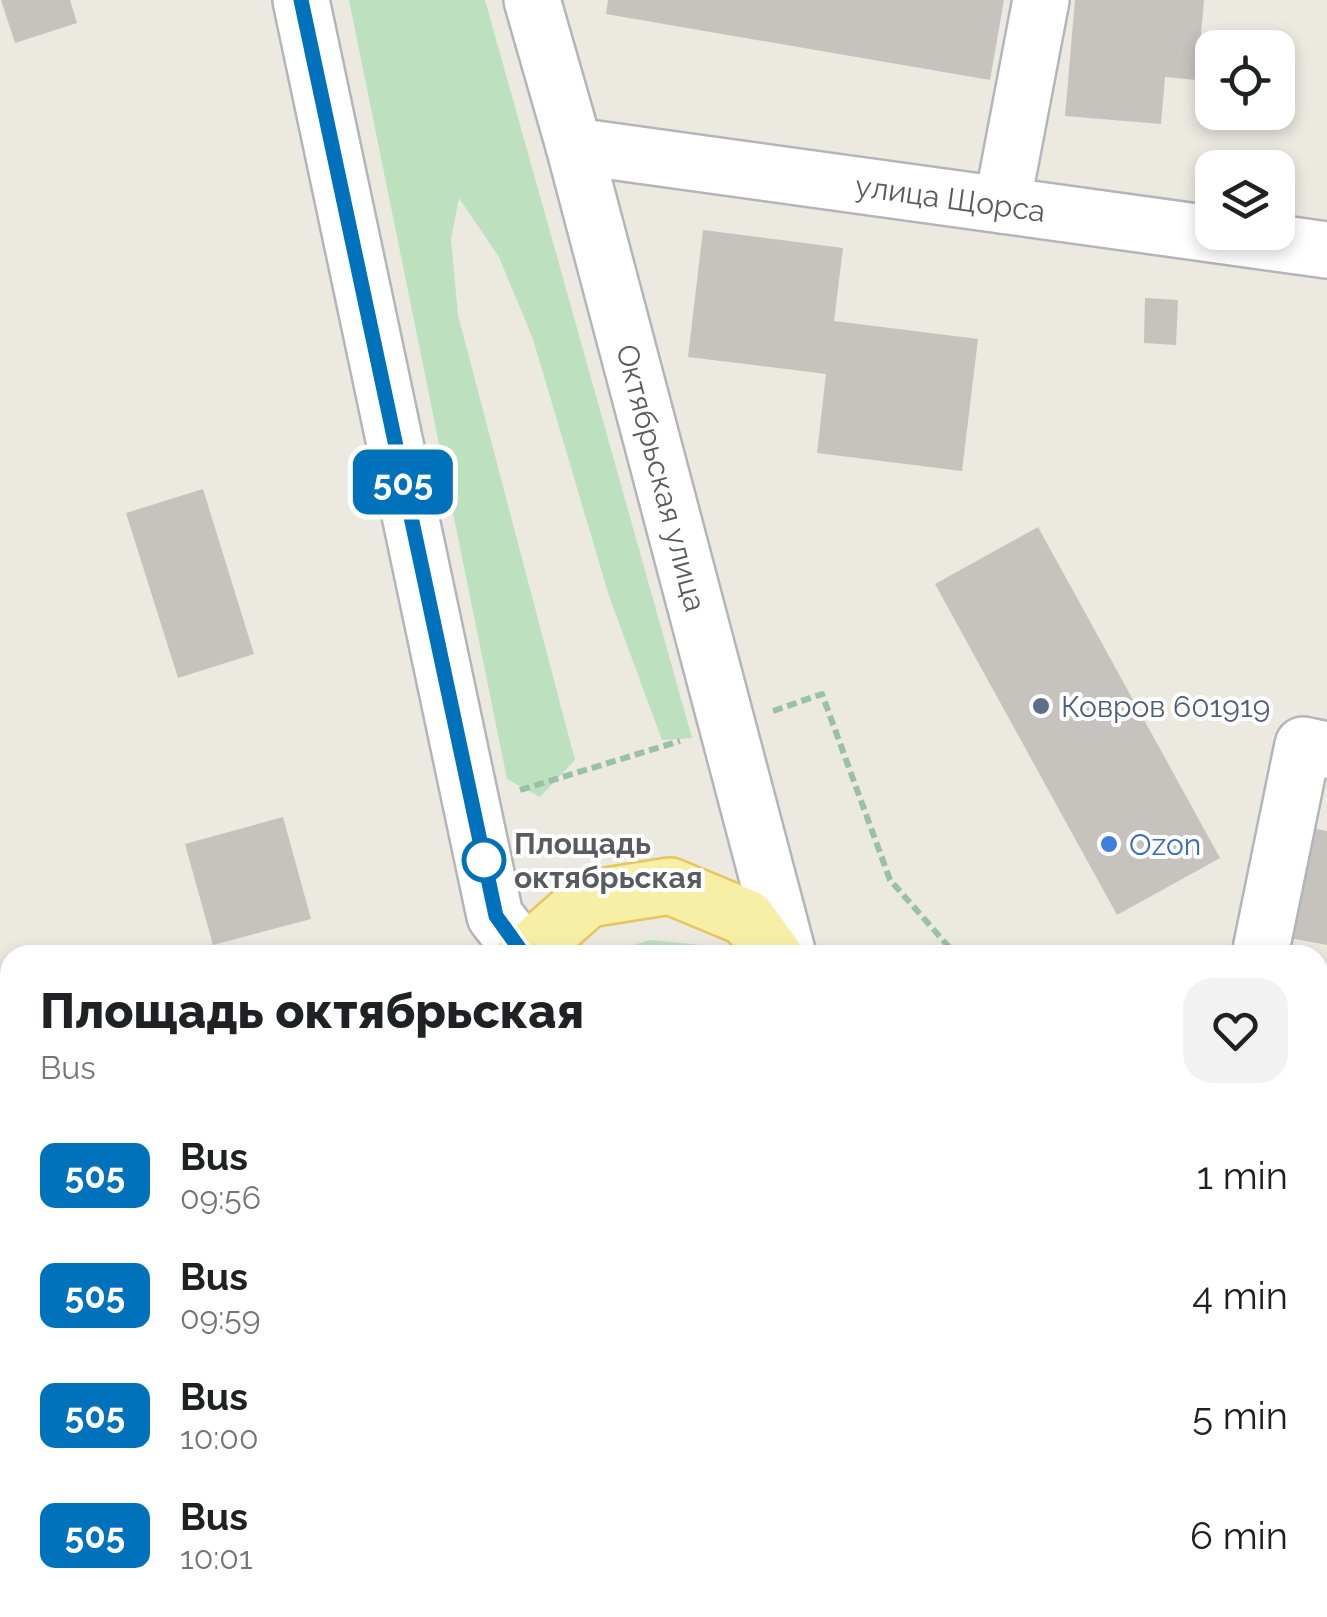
<!DOCTYPE html>
<meta charset="utf-8">
<style>
:root{--surface:#fff;--page:#f2f2f2;--text:#202124;--muted:#757577}
body{margin:0;font-family:Raleway,sans-serif;background:var(--page);color:var(--text);height:100vh;display:flex;flex-direction:column;font-size:38px;white-space:nowrap}
*{box-sizing:border-box;margin:0}
p{font-size:32px;color:var(--muted)}
.icon{flex:none;width:55px;height:55px;fill:none;stroke:currentColor;stroke-width:2;stroke-linecap:round;stroke-linejoin:round}
.map{position:relative;flex:1;overflow:hidden}
.sheet{position:absolute;left:0px;top:945px;width:1328px;height:672px;display:flex;flex-direction:column;background:var(--surface);border-radius:30px 30px 0 0;box-shadow:0 5px 15px #0003}
.sheet>*{flex:none}
.badge{padding:0 20px;border-radius:15px;font-size:35px;line-height:65px}
.tools{position:absolute;left:1195px;top:30px;display:grid;gap:20px}
.tools a{display:grid;place-items:center;width:100px;height:100px;border-radius:20px;background:var(--surface);box-shadow:0 5px 15px #0003;font-size:50px}
.map>.badge{position:absolute;translate:-50% -50%;box-shadow:0 0 0 5px #fff}
.round{display:grid;place-items:center;flex:none;width:105px;height:105px;border-radius:30px;background:var(--page)}
.overview{display:flex;align-items:center;justify-content:space-between;height:170px;padding:0 40px}
h1{font-size:48px;font-weight:800;line-height:75px}
ul{padding:0;list-style:none}
li{display:flex;align-items:center;gap:30px;height:120px;padding:0 40px}
li div{flex:1}
li b{display:block;font-size:38px}
li em{font-style:normal}
li .badge{min-width:110px;font-weight:700;text-align:center}
.map>svg:first-child{display:block}
.green{fill:#bde1bf}
.building{fill:#c6c2bd}
.lines{fill:none;stroke-linecap:round;stroke-linejoin:round}
.minor-casing{stroke:#b3b5ba;stroke-width:60}
.major-casing{stroke:#e6c55d;stroke-width:60}
.path{stroke:#98c1a5;stroke-width:6;stroke-dasharray:10 5;stroke-linecap:butt}
.minor{stroke:#fff;stroke-width:55}
.major{stroke:#f8efa7;stroke-width:55}
.rail-casing{stroke:#b1b2b2;stroke-width:11}
.rail{stroke:#fff;stroke-width:8;stroke-dasharray:22;stroke-linecap:butt}
.line-casing{stroke:#fff;stroke-width:22}
.line{stroke:#0072bc;stroke-width:15}
.service-dot{fill:#5c6f8a;stroke:#fff;stroke-width:4}
.shop-dot{fill:#3f7fe0;stroke:#fff;stroke-width:4}
.stop-dot{fill:#fff;stroke:#0072bc;stroke-width:5}
.labels{text-anchor:middle;dominant-baseline:central;stroke-width:8;stroke-linejoin:round;paint-order:stroke}
.street-label{font-size:30px;fill:#595b60;stroke:#fff}
.service-label{font-size:30px;fill:#4e5e75;stroke:#fff;text-anchor:start}
.stop-label{font-size:30px;font-weight:bold;fill:#595b60;stroke:#fff;text-anchor:start}
.shop-label{font-size:30px;fill:#366cbe;stroke:#fff;text-anchor:start}
</style>
<div class="map">
<svg width="1327" height="1617" viewBox="0 0 1327 1617">
<rect width="100%" height="100%" fill="#ebe9e0"/>
<!-- green -->
<path class="green" d="M 349,0 L 485,0 L 692,738 L 662,740 L 609,596 L 533,339 L 499,257 L 459,198 L 451,239 L 458,315 L 575,760 L 540,797 L 507,779 Z
M 649,940 L 701,945 L 711,955 L 604,955 Z"/>
<!-- building -->
<path class="building" d="M 1,0 L 70,0 L 77,23 L 15,43 Z
M 608,0 L 1004,0 L 990,80 L 606,14 Z
M 1075,0 L 1204,0 L 1197,80 L 1165,77 L 1161,124 L 1065,116 Z
M 703,230 L 843,248 L 834,321 L 978,339 L 962,471 L 817,453 L 826,374 L 688,357 Z
M 1145,298 L 1178,300 L 1176,345 L 1144,343 Z
M 203,489 L 254,654 L 178,678 L 126,513 Z
M 1038,527 L 1220,858 L 1117,915 L 935,584 Z
M 283,817 L 311,919 L 213,945 L 185,844 Z
M 1310,828 L 1327,831 L 1327,945 L 1290,938 Z
M 606,1608 L 616,1608 L 655,1615 L 655,1617 L 603,1617 Z
M 741,1608 L 857,1608 L 863,1617 L 719,1617 L 719,1615 L 741,1611 Z"/>
<g class="lines">
<!-- minor casing -->
<g class="minor-casing">
<g id="minor">
<path d="M 301,0 L 495,916 L 524,953"/>
<path id="s1" d="M 532,0 L 574,146 L 788,955"/>
<path id="s2" d="M 574,146 L 1327,250"/>
<path d="M 1002,205 L 1041,0"/>
<path d="M 1260,955 L 1303,745 L 1327,750"/>
<path d="M 1318,1486 L 1327,1486"/>
<path d="M 1047,1608 L 1051,1617"/>
</g>
</g>
<!-- major casing -->
<g class="major-casing">
<path id="major" d="M 524,955 L 588,899 L 670,886 L 747,918 L 774,955
M 0,1147 L 10,1144
M 1318,1195 L 1327,1197"/>
</g>
<!-- path -->
<path class="path" d="M 773,711 L 822,694 L 890,880 L 956,955
M 520,790 L 680,741"/>
<!-- minor -->
<use href="#minor" class="minor"/>
<!-- major -->
<use href="#major" class="major"/>
<!-- rail casing -->
<g class="rail-casing">
<path id="rail" d="M 0,1234 L 10,1267
M 0,1369 L 10,1401
M 74,1608 L 77,1617
M 114,1608 L 117,1617
M 386,1608 L 389,1617"/>
</g>
<!-- rail -->
<use href="#rail" class="rail"/>
</g>
<g class="lines">
<!-- line casing -->
<g class="line-casing">
<path id="line" d="M 301,0 L 496,916 L 524,955"/>
</g>
<!-- line -->
<use href="#line" class="line"/>
</g>
<!-- markers -->
<circle class="service-dot" cx="1041" cy="706" r="10"/>
<circle class="shop-dot" cx="1109" cy="844" r="10"/>
<circle class="stop-dot" cx="484" cy="860" r="20"/>
<g class="labels">
<!-- street labels -->
<g class="street-label">
<text stroke="none"><textPath href="#s2" startOffset="380">улица Щорса</textPath></text>
<text stroke="none"><textPath href="#s1" startOffset="495">Октябрьская улица</textPath></text>
</g>
<!-- service labels -->
<g class="service-label">
<text x="1061" y="706">Ковров 601919</text>
</g>
<!-- stop labels -->
<g class="stop-label">
<text x="514" y="843">Площадь<tspan x="514" dy="34">октябрьская</tspan></text>
</g>
<!-- shop labels -->
<g class="shop-label">
<text x="1129" y="844">Ozon</text>
</g>
</g>
</svg>
<div class="tools">
<a><svg class="icon" aria-label="locate" viewBox="0 0 24 24"><circle cx="12" cy="12" r="6"/><path d="M12 2v4M12 18v4M2 12h4M18 12h4"/></svg></a>
<a><svg class="icon" aria-label="layers" viewBox="0 0 24 24"><path d="M12 4l9 5-9 5-9-5zM3 14l9 5 9-5"/></svg></a>
</div>
<b class="badge" style="left:403px;top:482px;background:#0072bc;color:#fff">505</b>
<section class="sheet">
<div class="overview"><div><h1>Площадь октябрьская</h1><p>Bus</p></div><a class="round"><svg class="icon" aria-label="heart" viewBox="0 0 24 24"><path d="M12 20l-8-8c-3-5 5-10 8-4 3-6 11-1 8 4z"/></svg></a></div>
<ul>
<li><span class="badge" style="background:#0072bc;color:#fff">505</span><div><b>Bus</b><p>09:56</p></div><em>1 min</em></li>
<li><span class="badge" style="background:#0072bc;color:#fff">505</span><div><b>Bus</b><p>09:59</p></div><em>4 min</em></li>
<li><span class="badge" style="background:#0072bc;color:#fff">505</span><div><b>Bus</b><p>10:00</p></div><em>5 min</em></li>
<li><span class="badge" style="background:#0072bc;color:#fff">505</span><div><b>Bus</b><p>10:01</p></div><em>6 min</em></li>
</ul>
</section>
</div>
